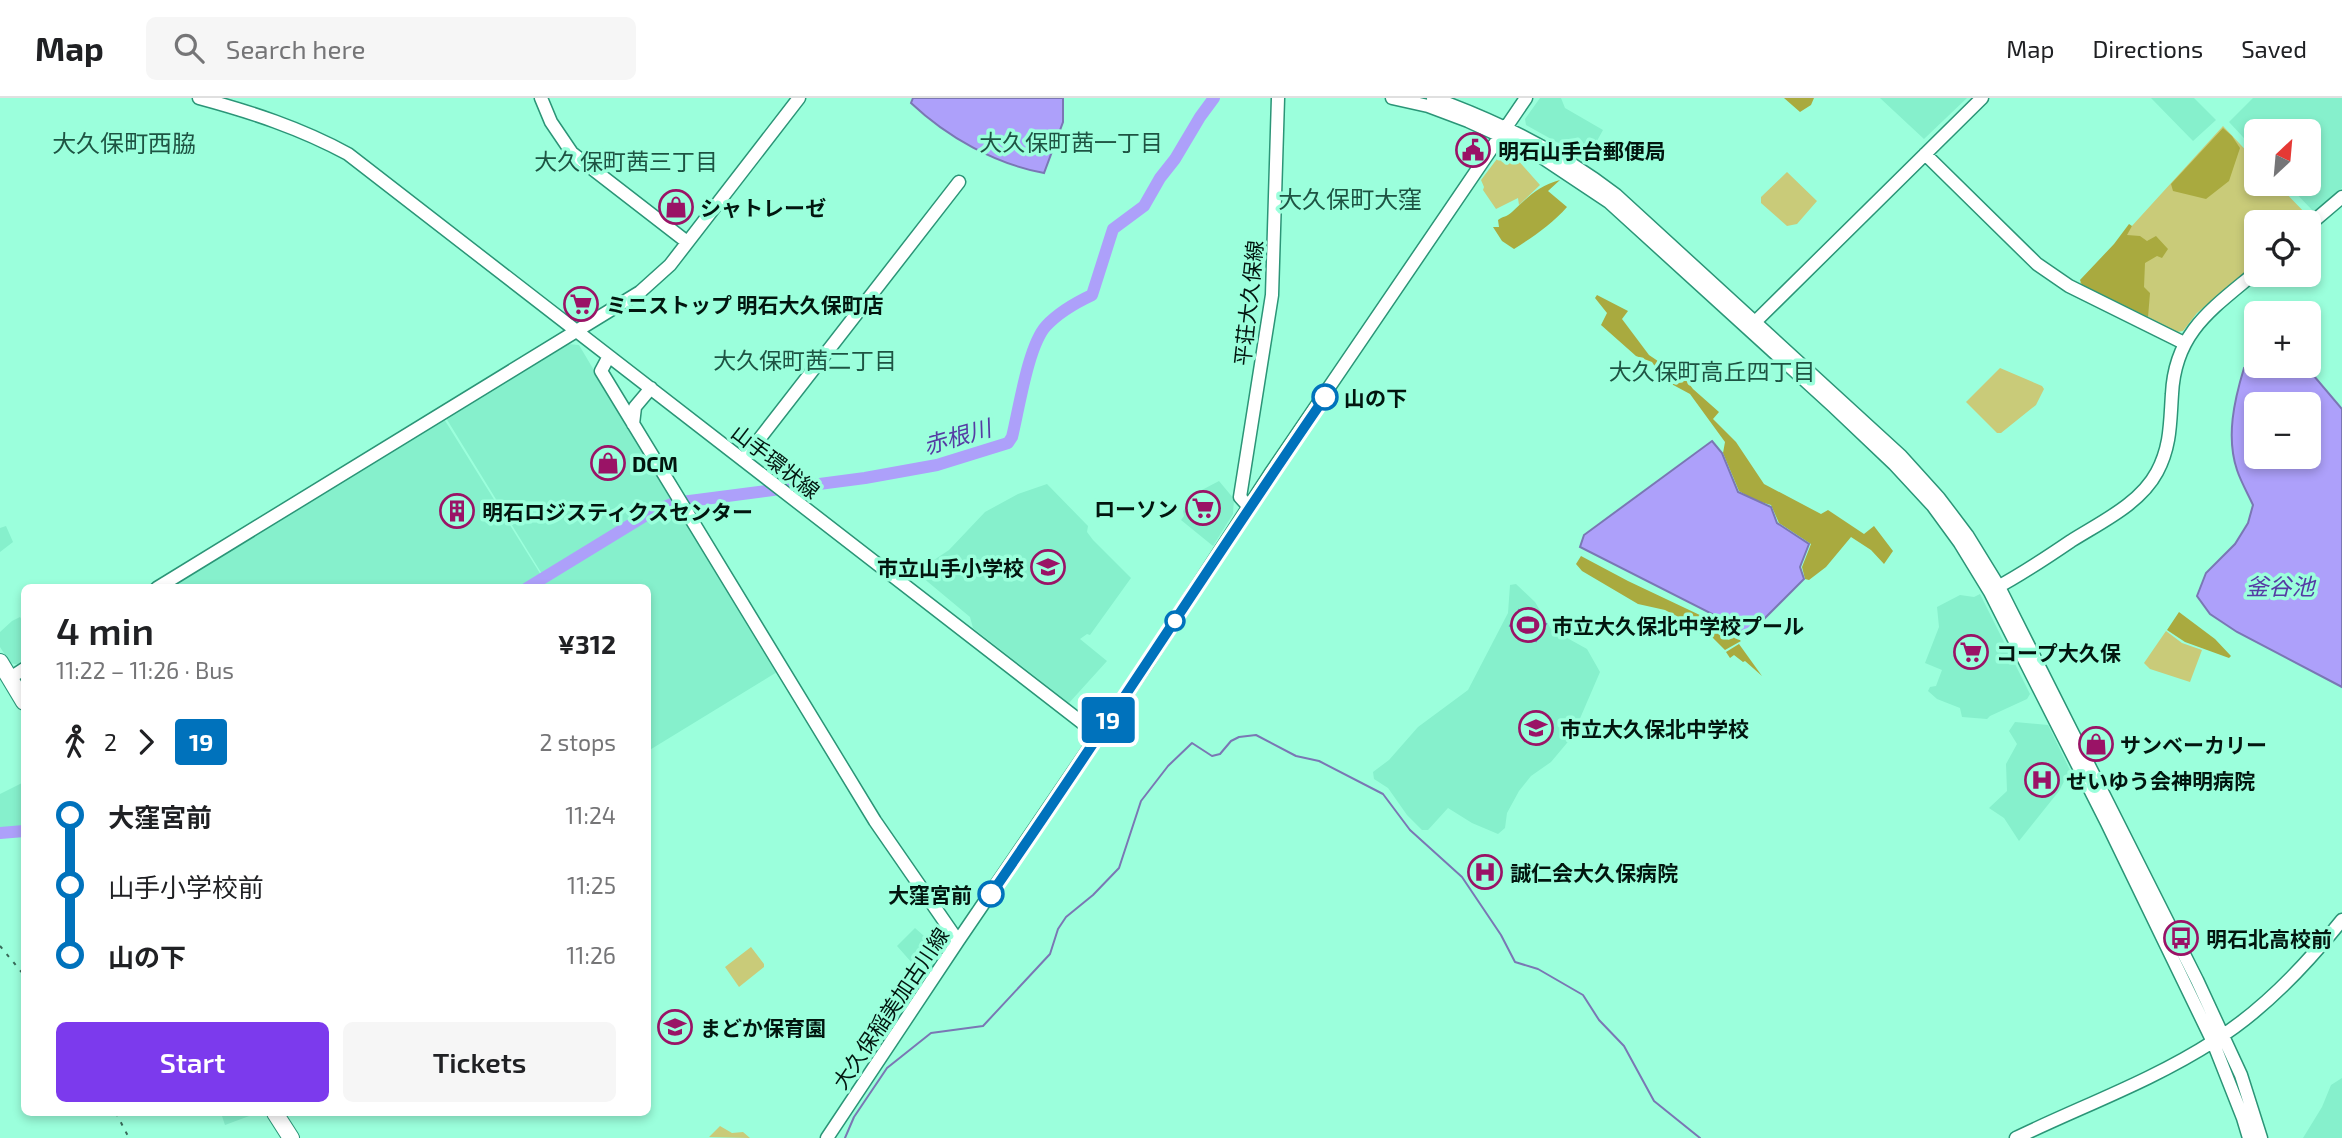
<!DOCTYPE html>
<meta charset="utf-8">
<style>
:root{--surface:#fff;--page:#f6f6f6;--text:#202124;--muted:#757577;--line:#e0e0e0;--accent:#7c3aed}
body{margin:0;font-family:"Exo 2","Noto Sans JP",sans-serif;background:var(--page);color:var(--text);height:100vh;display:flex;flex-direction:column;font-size:26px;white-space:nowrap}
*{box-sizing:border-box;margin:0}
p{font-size:23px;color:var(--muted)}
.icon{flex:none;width:38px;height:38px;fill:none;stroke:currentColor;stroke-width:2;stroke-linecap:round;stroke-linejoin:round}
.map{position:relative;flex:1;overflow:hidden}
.details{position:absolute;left:21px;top:486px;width:630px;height:532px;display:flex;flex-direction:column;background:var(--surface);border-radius:10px;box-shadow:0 4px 10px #0003}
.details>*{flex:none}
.badge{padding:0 14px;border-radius:5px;font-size:24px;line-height:46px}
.needle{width:46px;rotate:26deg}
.tools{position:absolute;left:2244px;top:21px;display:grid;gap:14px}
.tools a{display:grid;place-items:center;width:77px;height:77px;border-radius:10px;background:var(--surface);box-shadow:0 4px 10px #0003;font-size:35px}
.map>.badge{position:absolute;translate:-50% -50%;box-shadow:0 0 0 4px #fff}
.legs{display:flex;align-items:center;gap:10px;height:77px;padding:0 35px;font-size:23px}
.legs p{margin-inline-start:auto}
.summary{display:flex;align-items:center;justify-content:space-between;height:119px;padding:0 35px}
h1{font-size:38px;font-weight:600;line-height:52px}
.primary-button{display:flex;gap:14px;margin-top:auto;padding:14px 35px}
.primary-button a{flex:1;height:80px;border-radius:10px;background:var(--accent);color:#fff;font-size:28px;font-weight:600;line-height:80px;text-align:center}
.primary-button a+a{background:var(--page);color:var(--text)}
ul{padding:0 35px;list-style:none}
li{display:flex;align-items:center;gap:24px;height:70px;font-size:26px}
li i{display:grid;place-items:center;width:10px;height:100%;margin:0 9px;background:currentColor}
li i::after{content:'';width:18px;height:18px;margin:-9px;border:5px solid;border-radius:50%;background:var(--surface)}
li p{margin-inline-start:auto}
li:first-child i{background:linear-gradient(#0000 50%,currentColor 0)}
li:last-child i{background:linear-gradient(currentColor 50%,#0000 0)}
header{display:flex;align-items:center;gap:42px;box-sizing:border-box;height:98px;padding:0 35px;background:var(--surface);border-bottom:2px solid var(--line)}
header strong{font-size:33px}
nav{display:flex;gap:38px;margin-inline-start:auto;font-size:24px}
.search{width:490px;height:63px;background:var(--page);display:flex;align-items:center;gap:18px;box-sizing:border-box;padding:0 24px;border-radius:10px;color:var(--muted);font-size:26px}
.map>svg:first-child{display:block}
.built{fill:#86f0cc}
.green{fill:#c9cb79}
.forest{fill:#a9aa3f}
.water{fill:#ada0fa;stroke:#7a77b4;stroke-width:2;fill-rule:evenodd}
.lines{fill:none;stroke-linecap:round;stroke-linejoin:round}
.stream{stroke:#7a77b4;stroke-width:2}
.river{stroke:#ada0fa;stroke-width:12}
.secondary-casing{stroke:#2b9577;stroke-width:15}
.highway-casing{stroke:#2b9577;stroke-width:18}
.secondary{stroke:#fff;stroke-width:12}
.highway{stroke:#fff;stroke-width:16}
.rail{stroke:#386958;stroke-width:2;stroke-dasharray:3.5 7;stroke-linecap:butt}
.line-1-casing{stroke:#fff;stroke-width:16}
.line-1{stroke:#0072bc;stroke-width:10}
.stop-1-dot{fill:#fff;stroke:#0072bc;stroke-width:3.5}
.labels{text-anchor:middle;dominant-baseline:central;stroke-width:7;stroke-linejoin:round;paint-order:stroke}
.poi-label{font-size:21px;font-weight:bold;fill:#02160f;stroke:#9bffdc;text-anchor:start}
.street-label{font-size:21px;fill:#02160f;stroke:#9bffdc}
.stop-label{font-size:21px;font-weight:bold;fill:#02160f;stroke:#9bffdc;text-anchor:start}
.neighbourhood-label{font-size:23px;fill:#1e5443;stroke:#9bffdc}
.water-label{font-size:23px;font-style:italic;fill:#553ba3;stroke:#9bffdc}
.quarter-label{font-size:24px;fill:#1e5443;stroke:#9bffdc}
</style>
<header>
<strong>Map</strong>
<div class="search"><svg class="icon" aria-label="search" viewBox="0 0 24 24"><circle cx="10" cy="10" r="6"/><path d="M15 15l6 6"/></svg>Search here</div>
<nav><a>Map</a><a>Directions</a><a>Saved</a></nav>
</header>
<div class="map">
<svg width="2342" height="1040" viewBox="0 0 2342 1040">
<rect width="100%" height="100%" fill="#9bffdc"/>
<!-- built -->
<path class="built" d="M 1540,0 L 1561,0 L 1565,10 L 1603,32 L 1587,61 L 1526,27 L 1525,21 Z
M 1880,0 L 1967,0 L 1924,41 Z
M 2151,0 L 2194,0 L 2216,22 L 2193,43 Z
M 2253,0 L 2342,0 L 2342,90 L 2314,114 L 2287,86 L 2308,86 L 2308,33 L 2256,33 L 2256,53 L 2229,24 Z
M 567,246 L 579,247 L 672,404 L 663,405 L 542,476 L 446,320 Z
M 444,321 L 541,477 L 520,490 L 168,490 Z
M 1219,383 L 1234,401 L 1233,416 L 1213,448 L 1181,422 L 1184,418 L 1183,413 L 1200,393 Z
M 1047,386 L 1088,428 L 1087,434 L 1093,442 L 1131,480 L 1090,537 L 1087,536 L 1080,541 L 1107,563 L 1069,605 L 973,530 L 970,519 L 916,474 L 949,452 L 985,414 L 1018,396 Z
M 674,405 L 777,574 L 648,653 L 648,490 L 535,490 Z
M 6,428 L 13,444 L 0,454 L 0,430 Z
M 1516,486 L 1535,504 L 1551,531 L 1587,551 L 1600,574 L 1572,639 L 1551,664 L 1531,678 L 1519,693 L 1507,715 L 1505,730 L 1498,736 L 1472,725 L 1448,710 L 1428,732 L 1422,732 L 1407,717 L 1388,690 L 1374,681 L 1373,674 L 1389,662 L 1418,629 L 1468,592 L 1508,515 L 1510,487 Z
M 1980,496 L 2030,596 L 2027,601 L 1990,618 L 1987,621 L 1962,619 L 1960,610 L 1937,601 L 1928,593 L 1930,589 L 1936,588 L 1942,572 L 1925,565 L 1939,529 L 1937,509 L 1960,497 L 1974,499 Z
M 20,519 L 24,526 L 24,564 L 20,567 L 10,565 L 0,549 L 0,534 L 12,523 Z
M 2015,624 L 2048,627 L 2070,672 L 2059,693 L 2019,743 L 2004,720 L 1989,710 L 2007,693 L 2006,666 L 2017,646 L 2009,633 Z
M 24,684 L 24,729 L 0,731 L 0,696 Z
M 915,830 L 943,855 L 927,882 L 897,848 Z
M 2342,980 L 2342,1040 L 2303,1040 L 2322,1009 L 2331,987 Z
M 221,1015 L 257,1015 L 225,1027 Z"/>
<!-- green -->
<path class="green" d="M 2223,28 L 2256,63 L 2256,86 L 2277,86 L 2309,119 L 2303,124 L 2256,124 L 2256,165 L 2197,215 L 2183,233 L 2177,234 L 2080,185 Z
M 1508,51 L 1540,87 L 1519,107 L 1518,100 L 1496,111 L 1483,92 L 1484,89 L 1481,82 L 1503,53 Z
M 1787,74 L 1817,103 L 1797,126 L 1787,128 L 1761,105 L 1761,99 Z
M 2000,270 L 2042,288 L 2044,291 L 2036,307 L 2001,335 L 1997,335 L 1966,304 Z
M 2166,533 L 2182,545 L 2202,552 L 2190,584 L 2150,571 L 2144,565 Z
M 751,849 L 764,866 L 764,869 L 739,889 L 725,869 Z
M 720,1028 L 732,1035 L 743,1034 L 750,1040 L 709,1039 Z"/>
<!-- forest -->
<path class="forest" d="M 1784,0 L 1814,0 L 1811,7 L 1800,14 Z
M 2223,30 L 2232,38 L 2240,50 L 2229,83 L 2206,101 L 2173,93 L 2171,86 Z
M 1560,82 L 1548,93 L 1567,109 C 1552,126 1533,139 1514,151 L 1502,143 L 1493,129 L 1499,129 L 1498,122 C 1503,118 1507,119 1512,114 C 1527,100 1538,88 1560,82 Z
M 2129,126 L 2132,128 L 2127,137 L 2140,138 L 2147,143 L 2156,138 L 2168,151 L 2162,160 L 2157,158 L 2145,165 L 2144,189 L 2150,195 L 2148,219 L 2082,187 L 2080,182 L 2114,146 Z
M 1597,197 L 1628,213 L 1622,221 L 1649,257 L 1686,282 L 1693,291 L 1719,314 L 1713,321 L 1736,344 L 1764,386 L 1821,416 L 1828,412 L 1864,436 L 1874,428 L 1893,453 L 1884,466 L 1871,452 L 1851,439 L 1826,469 L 1809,482 L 1805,481 L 1802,469 L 1811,446 L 1779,425 L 1771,407 L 1754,402 L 1739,393 L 1723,355 L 1725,344 L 1690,296 L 1664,282 L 1652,264 L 1636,258 L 1601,227 L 1607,215 L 1595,200 Z
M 1581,458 L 1628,483 L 1723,528 L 1741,543 L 1725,552 L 1713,540 L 1699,535 L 1694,527 L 1665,512 L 1638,506 L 1582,473 L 1576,466 Z
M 2179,514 L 2215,541 L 2231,558 L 2229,560 L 2185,544 L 2167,532 Z
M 1739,546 L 1762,578 L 1745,563 L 1743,564 L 1734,557 L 1730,560 L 1726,554 Z"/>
<!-- water -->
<path class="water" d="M 913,0 L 1063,0 L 1063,24 L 1044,75 C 995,66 947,39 911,5 Z
M 2256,263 L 2256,268 L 2302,268 L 2314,278 L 2342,311 L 2342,589 L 2237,534 L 2210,516 L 2197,498 L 2206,475 L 2235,446 L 2248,425 L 2253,407 C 2248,396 2241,384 2237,372 C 2226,339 2234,303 2244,270 ZM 2256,306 L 2308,306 L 2308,359 L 2256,359 Z
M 1712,343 L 1722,355 L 1738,394 L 1771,409 L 1777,425 L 1809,446 L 1800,469 L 1804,481 L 1746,539 L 1736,528 L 1580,449 L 1584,437 Z
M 1519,512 L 1546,526 L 1536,543 L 1510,528 Z"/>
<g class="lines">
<!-- stream -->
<path class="stream" d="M 845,1040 L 854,1019 L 887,970 L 931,935 L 983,928 L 1050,856 L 1058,831 L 1066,819 L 1093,797 L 1119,770 L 1141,703 L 1168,668 L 1192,645 L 1212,658 L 1220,656 L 1231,643 L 1239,639 L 1256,637 L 1296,658 L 1319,663 L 1383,696 L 1410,732 L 1462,779 L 1501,837 L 1515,864 L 1538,871 L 1583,897 L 1599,922 L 1624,948 L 1654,1003 L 1700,1040"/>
<!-- river -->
<path class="river" d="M 527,490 L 648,416 L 674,405 L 865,380 L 937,367 L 1008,345 L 1012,339 C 1019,311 1028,248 1046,228 C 1059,214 1075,205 1092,197 L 1113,131 L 1144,108 L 1160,80 L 1175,61 L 1200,19 L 1214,0
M 0,735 L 24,733"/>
<!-- secondary casing -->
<g class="secondary-casing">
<path id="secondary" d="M 199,0 C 251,14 300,30 348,56 L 1098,637
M 541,0 L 551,24 L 572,55 L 687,144
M 1392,0 L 1428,8 L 1468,23 L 1531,52 L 1609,104 L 1833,308 L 1894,366 L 1933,408 L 1960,445 L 1990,494 L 2107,725 L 2213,944 L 2243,1020 L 2249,1040
M 1433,0 C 1499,24 1561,54 1616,97 L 1901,358 L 1939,400 L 1967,437 L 1999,489 L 2197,882 L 2241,977 L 2261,1040
M 1925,56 L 2037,166 L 2069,188 L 2184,245
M 2308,128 L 2342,99
M 1752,227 L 1982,0
M 609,258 L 601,273 L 875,723 L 958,843
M 633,326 L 635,309 L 651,290
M 743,362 L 959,84
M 1249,409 L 1240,399 L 1272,197 L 1278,0
M 157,490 L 640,194 L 670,167 L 799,0
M 1994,491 C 2021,477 2046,460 2071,443 C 2101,424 2140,406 2157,374 C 2171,348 2170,324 2172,296 C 2175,234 2212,211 2256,174
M 10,580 L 24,571
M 827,1040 L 958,843 L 1148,564 L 1270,376 L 1526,0
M 2016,1040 C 2082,1008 2152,983 2214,943 C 2264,912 2306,867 2342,822"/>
</g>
<!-- highway casing -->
<g class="highway-casing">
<path id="highway" d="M 0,564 L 24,604
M 275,1015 L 291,1040"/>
</g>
<!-- secondary -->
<use href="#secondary" class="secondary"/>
<!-- highway -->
<use href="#highway" class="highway"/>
<!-- rail -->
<path class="rail" d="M 0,848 L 24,877
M 116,1015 L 129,1040"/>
</g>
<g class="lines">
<!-- line-1 casing -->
<g class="line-1-casing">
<path id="line-1" d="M 991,796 C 1105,632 1212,463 1325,299"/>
</g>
<!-- line-1 -->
<use href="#line-1" class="line-1"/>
</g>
<!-- icons -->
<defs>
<g id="civic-ring" transform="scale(1.75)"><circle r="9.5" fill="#9bffdc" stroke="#9a1366" stroke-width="1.5"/><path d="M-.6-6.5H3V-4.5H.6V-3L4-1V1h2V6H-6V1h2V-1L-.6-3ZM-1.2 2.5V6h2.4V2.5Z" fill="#9a1366"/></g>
<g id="shop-ring" transform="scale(1.75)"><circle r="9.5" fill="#9bffdc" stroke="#9a1366" stroke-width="1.5"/><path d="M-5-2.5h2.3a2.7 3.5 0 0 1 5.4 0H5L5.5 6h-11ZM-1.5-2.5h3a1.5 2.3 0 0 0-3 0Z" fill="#9a1366"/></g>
<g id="supermarket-ring" transform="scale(1.75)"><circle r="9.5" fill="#9bffdc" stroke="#9a1366" stroke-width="1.5"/><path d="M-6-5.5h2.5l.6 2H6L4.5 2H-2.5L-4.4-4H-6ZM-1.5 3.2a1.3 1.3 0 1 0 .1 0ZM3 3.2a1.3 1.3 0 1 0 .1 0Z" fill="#9a1366"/></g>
<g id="building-ring" transform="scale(1.75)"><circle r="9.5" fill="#9bffdc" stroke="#9a1366" stroke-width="1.5"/><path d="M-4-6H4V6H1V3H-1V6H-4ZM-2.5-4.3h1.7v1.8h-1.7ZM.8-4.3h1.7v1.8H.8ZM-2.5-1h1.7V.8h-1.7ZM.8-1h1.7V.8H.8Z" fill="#9a1366"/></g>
<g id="school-ring" transform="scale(1.75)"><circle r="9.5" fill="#9bffdc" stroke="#9a1366" stroke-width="1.5"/><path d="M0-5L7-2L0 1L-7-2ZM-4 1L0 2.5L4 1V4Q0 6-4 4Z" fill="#9a1366"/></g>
<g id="stadium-ring" transform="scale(1.75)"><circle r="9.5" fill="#9bffdc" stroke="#9a1366" stroke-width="1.5"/><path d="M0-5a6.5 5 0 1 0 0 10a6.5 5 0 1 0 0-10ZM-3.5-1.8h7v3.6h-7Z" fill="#9a1366"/></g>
<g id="hospital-ring" transform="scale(1.75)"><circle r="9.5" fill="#9bffdc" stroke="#9a1366" stroke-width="1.5"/><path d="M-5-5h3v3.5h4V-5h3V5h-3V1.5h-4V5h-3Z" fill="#9a1366"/></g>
<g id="bus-ring" transform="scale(1.75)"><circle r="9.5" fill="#9bffdc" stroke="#9a1366" stroke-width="1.5"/><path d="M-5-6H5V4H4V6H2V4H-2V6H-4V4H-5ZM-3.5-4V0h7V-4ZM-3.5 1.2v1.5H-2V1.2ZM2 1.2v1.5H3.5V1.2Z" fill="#9a1366"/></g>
</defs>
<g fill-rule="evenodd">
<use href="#civic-ring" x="1473" y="52"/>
<use href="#shop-ring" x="676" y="109"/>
<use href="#supermarket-ring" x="581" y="206"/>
<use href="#shop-ring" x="608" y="365"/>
<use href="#supermarket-ring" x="1203" y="410"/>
<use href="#building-ring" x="457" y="413"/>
<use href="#school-ring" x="1048" y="469"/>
<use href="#stadium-ring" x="1528" y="527"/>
<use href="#supermarket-ring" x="1971" y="554"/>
<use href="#school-ring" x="1536" y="630"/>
<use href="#shop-ring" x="2096" y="646"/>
<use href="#hospital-ring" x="2042" y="682"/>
<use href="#hospital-ring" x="1485" y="774"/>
<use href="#bus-ring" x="2181" y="840"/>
<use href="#school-ring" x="675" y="929"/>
</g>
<!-- markers -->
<g class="stop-1-dot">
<circle cx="1325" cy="299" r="12"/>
<circle cx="1175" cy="523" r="9"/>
<circle cx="991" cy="796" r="12"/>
</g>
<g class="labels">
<!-- poi labels -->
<g class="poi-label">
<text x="1498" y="52">明石山手台郵便局</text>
<text x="700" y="109">シャトレーゼ</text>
<text x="606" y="206">ミニストップ 明石大久保町店</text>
<text x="632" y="365">DCM</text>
<text x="1178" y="410" text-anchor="end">ローソン</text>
<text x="482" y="413">明石ロジスティクスセンター</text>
<text x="1024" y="469" text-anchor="end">市立山手小学校</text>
<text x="1552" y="527">市立大久保北中学校プール</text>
<text x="1996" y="554">コープ大久保</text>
<text x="1560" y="630">市立大久保北中学校</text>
<text x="2120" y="646">サンベーカリー</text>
<text x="2066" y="682">せいゆう会神明病院</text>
<text x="1510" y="774">誠仁会大久保病院</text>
<text x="2206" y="840">明石北高校前</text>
<text x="700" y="929">まどか保育園</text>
</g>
<!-- street labels -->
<g class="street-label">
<text transform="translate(1248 205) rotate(-84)">平荘大久保線</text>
<text transform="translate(776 363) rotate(38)">山手環状線</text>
<text transform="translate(890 910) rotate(-56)">大久保稲美加古川線</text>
</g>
<!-- stop labels -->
<g class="stop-label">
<text x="1344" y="299">山の下</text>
<text x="972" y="796" text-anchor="end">大窪宮前</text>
</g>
<!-- neighbourhood labels -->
<g class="neighbourhood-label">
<text x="1071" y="44">大久保町茜一丁目</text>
<text x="626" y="63">大久保町茜三丁目</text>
<text x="805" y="262">大久保町茜二丁目</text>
<text x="1712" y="273">大久保町高丘四丁目</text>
</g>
<!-- water labels -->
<g class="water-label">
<text transform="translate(957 338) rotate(-16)">赤根川</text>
<text x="2280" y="488">釜谷池</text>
</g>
<!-- quarter labels -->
<g class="quarter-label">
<text x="124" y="44">大久保町西脇</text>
<text x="1350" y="100">大久保町大窪</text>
</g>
</g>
</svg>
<div class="tools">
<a><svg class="needle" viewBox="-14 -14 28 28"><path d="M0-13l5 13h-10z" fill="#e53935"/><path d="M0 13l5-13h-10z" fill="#757577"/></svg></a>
<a><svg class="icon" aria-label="locate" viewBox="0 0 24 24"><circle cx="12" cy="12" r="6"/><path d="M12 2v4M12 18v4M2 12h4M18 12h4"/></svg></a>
<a>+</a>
<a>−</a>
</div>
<b class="badge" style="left:1108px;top:622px;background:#0072bc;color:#fff">19</b>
<section class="details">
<div class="summary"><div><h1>4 min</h1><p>11:22 – 11:26 · Bus</p></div><b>¥312</b></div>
<div class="legs"><svg class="icon" aria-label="walk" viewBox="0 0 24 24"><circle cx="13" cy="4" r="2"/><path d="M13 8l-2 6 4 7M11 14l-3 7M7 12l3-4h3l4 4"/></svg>2<svg class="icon" aria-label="forward" viewBox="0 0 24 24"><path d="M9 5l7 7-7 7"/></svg><b class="badge" style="background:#0072bc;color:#fff">19</b><p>2 stops</p></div>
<ul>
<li><i style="color:#0072bc"></i><b>大窪宮前</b><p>11:24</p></li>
<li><i style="color:#0072bc"></i><span>山手小学校前</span><p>11:25</p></li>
<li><i style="color:#0072bc"></i><b>山の下</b><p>11:26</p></li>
</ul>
<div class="primary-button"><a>Start</a><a>Tickets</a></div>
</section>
</div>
